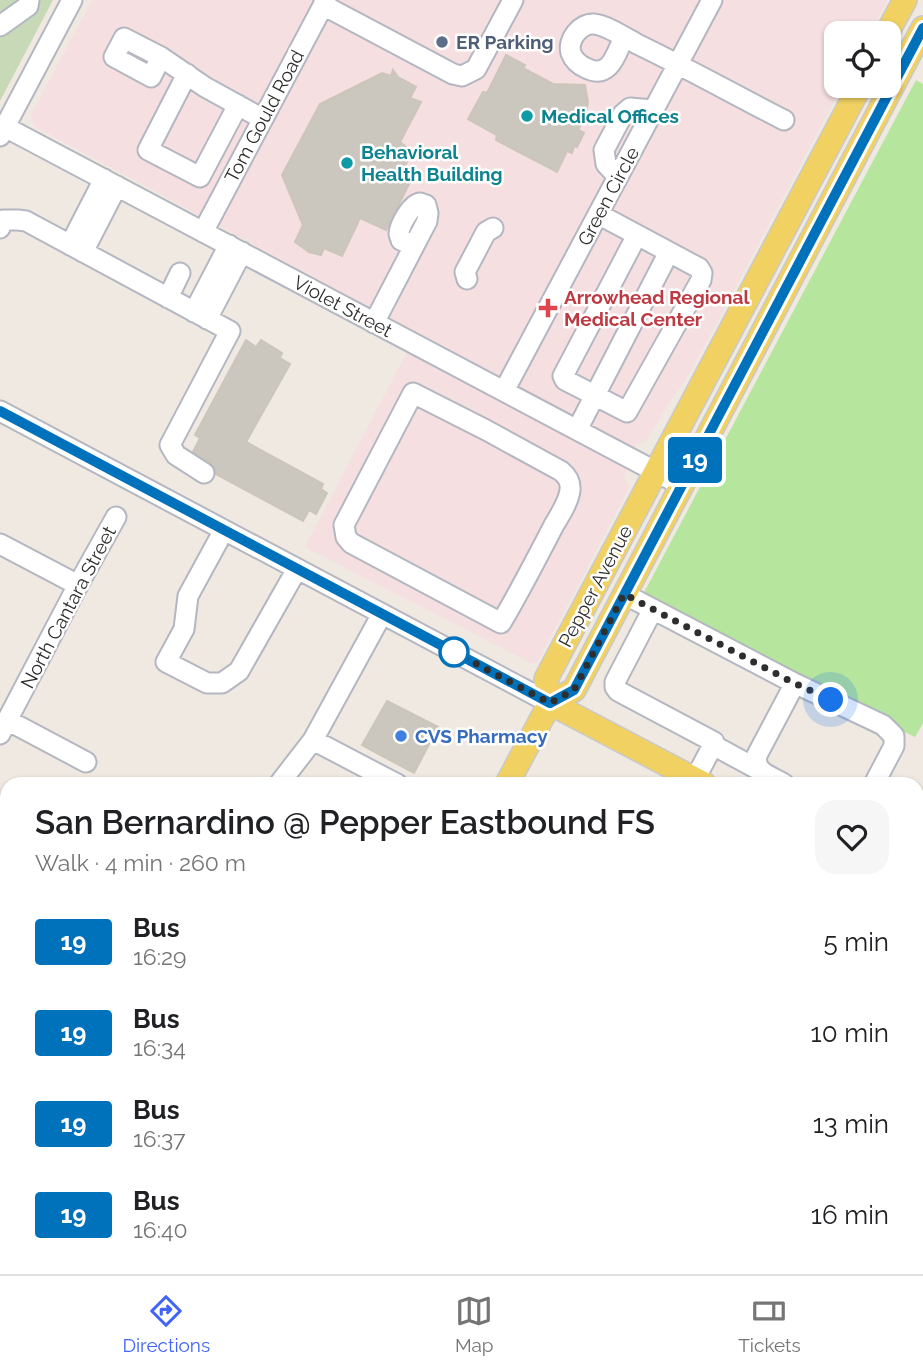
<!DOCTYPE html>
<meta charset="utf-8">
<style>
:root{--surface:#fff;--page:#f6f6f6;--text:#202124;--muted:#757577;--line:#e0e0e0;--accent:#4264fb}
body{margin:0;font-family:Raleway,sans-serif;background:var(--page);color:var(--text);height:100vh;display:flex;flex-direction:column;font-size:26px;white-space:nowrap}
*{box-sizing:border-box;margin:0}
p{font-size:23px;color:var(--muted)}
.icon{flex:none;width:38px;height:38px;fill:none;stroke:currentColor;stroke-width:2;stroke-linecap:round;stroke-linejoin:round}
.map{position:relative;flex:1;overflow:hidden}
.details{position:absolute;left:0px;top:777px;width:924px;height:497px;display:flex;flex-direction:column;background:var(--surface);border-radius:21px 21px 0 0;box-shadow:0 2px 5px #0004}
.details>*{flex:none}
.badge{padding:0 14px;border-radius:5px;font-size:24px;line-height:46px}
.buttons{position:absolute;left:824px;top:21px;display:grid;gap:14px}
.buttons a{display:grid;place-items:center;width:77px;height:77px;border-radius:14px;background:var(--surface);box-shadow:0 2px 5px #0004;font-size:35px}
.you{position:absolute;width:35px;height:35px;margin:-18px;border:5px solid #fff;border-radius:50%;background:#1a73e8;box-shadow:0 0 0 10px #1a73e833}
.map>.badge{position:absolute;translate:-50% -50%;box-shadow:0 0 0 4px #fff}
.round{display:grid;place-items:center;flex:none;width:74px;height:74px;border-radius:21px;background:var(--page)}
.overview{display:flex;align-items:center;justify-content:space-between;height:119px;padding:0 35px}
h1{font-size:33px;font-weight:600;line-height:52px}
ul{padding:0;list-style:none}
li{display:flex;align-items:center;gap:21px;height:91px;padding:0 35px}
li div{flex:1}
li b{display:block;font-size:26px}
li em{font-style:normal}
li .badge{min-width:77px;font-weight:700;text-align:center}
.dock{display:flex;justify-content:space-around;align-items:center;height:98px;border-top:2px solid var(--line);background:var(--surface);font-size:19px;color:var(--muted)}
.dock a{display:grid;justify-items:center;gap:4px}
.dock .active{color:var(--accent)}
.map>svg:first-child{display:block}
.medical{fill:#f5dfe0}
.green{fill:#b6e59e}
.cemetery{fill:#c8d9b8}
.building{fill:#cbc7bf;stroke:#cbc5ba;stroke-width:2}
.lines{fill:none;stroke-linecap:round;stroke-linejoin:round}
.minor-casing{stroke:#b4b7c1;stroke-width:23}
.major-casing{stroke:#c9c9c9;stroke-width:26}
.minor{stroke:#fff;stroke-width:19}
.major{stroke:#f2d163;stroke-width:23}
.line-casing{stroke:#fff;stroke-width:16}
.line{stroke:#0072bc;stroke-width:10}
.walk{stroke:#2e2e2e;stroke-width:7;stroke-dasharray:0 12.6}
.service-dot{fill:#5c6f8a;stroke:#fff;stroke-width:2.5}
.culture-dot{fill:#0f9aa8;stroke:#fff;stroke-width:2.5}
.health-dot{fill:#e0444e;stroke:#fff;stroke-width:2.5}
.stop-dot{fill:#fff;stroke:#0072bc;stroke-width:3.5}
.shop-dot{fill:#3f7fe0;stroke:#fff;stroke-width:2.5}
.labels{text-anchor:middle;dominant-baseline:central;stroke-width:5;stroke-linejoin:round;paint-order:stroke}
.service-label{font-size:19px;font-weight:bold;fill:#4e5e75;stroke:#fff;text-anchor:start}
.street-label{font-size:19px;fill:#2e2e2e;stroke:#fff}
.culture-label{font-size:19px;font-weight:bold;fill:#0d838f;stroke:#fff;text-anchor:start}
.health-label{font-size:19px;font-weight:bold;fill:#be3a42;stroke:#fff;text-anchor:start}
.shop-label{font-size:19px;font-weight:bold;fill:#366cbe;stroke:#fff;text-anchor:start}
</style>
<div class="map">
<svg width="923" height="1274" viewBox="0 0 923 1274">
<rect width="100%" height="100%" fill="#efe9e1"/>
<!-- medical -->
<path class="medical" d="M 92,0 L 888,0 L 870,33 L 836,33 L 836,86 L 842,86 L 712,332 L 684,383 L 669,403 L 647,440 L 636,444 L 624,476 L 629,488 L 537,663 L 531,663 L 305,547 L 417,333 L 34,126 L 31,115 Z"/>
<!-- green -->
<path class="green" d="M 916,80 L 923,84 L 923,723 L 915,737 L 639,602 Z"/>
<!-- cemetery -->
<path class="cemetery" d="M 0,0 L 53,0 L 0,101 Z"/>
<!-- building -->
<path class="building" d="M 506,55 L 525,65 L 523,68 L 553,84 L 585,85 L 588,102 L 586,113 L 578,130 L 584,133 L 577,147 L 574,146 L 572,153 L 567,151 L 557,172 L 496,140 L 497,135 L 468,119 L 483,92 L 487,93 Z
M 393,70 L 398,77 L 416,87 L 410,98 L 421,102 L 400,142 L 411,151 L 402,174 L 411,180 L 386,230 L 360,218 L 342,256 L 324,248 L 321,255 L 309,252 L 295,242 L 303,225 L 282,175 L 320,104 L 382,73 L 391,76 Z
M 246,340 L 256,347 L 261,340 L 282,353 L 280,358 L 290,364 L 246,442 L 323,484 L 321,489 L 327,493 L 316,514 L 309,510 L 303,521 L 216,474 L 215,468 L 211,463 L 193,452 L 200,438 L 195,435 Z
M 387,701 L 438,727 L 414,773 L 362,745 Z"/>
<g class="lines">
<!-- minor casing -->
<g class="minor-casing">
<path id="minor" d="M 323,5 L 453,74 L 462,76 L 476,69 L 513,0
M 0,26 L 28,6 L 29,0
M 624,37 C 616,54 610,80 586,68 C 579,65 574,61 571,53 C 567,40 580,23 594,24 C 606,25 626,38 637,44 C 687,68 735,95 784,120
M 161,57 L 151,77 L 114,57 L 124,38 L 161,57 L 205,87 L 263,119
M 187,74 L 148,150 L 200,177 L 238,105
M 5,127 L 681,485
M 0,136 L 72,0
M 618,177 L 606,164 L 604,150 L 623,114 L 630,108 L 653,110
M 598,214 L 699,268 L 702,273 L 701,280 L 627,412 L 565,380 L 563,376 L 637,235
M 0,228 L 3,220 L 18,220 L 26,221 L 230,331 L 170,445 L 176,455 L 204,473
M 203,232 L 326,0
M 70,245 L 104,179
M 83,252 L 117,186
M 467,279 L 465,272 L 486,232 L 493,228
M 168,298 L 180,273
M 194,312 L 229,245
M 207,319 L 242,252
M 374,323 L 427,221 L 428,213 L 426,205 C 424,205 422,203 420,203 C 411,204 399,226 399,234 C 399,236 401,238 401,240 L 414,246
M 504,391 L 712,0
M 413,393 L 486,430 L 561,471 C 567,476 571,481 570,490 C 569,501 560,515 554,525 C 537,558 520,591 501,623 L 351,543 L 346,537 L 344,525 Z
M 0,411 L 550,703
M 577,430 L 669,252
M 224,530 L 188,596 L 184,629 L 166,662 L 207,683 L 222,683 L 239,671 L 297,569
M 0,544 L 78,585
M 624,594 L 792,682 L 793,687 L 757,755 C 753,773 772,776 784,784
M 653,609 L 615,682 L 615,687 L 618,691 L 714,742 L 713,745 L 759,770
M 792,682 L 883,725 L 894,736 L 894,746 L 874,784
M 7,720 L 86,762
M 0,734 L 78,585 L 116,517
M 313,740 L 397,784
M 695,779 L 713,745
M 279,784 L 313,740 L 382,614
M 917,832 L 923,821
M 917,848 L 923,851
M 917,952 L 923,941
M 0,976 L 7,963
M 0,1002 L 7,1005
M 917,1013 L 923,1016
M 0,1159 L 7,1163
M 917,1237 L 923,1240
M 360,1274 L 364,1267
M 469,1274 L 473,1267"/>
</g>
<!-- major casing -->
<g class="major-casing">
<path id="major" d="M 887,33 L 905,0
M 550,703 L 546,679 L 860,86
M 550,703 L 704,784
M 507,784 L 550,703 L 574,690 L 923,28
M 917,897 L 923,900
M 249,1274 L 253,1267"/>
</g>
<!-- minor -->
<use href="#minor" class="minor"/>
<!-- major -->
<use href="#major" class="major"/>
</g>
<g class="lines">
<!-- line casing -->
<g class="line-casing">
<path id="line" d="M 0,411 L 550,703 L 574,690 L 923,28"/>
</g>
<!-- line -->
<use href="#line" class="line"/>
<!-- walk -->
<path class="walk" d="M 454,652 L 550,703 L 574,690 L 624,594 L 792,682 L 831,700"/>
</g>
<!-- markers -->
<circle class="service-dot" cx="442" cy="42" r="7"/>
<g class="culture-dot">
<circle cx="527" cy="116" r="7"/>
<circle cx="347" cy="163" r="7"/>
</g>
<path class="health-dot" d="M544.5 297.5h7v7h7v7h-7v7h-7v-7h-7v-7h7z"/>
<circle class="stop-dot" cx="454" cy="652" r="14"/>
<circle class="shop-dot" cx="401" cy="736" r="7"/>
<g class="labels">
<!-- service labels -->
<g class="service-label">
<text x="456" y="42">ER Parking</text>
</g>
<!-- street labels -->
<g class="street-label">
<text transform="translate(264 116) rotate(-62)">Tom Gould Road</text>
<text transform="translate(608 196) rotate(-62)">Green Circle</text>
<text transform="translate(343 306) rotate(28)">Violet Street</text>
<text transform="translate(595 586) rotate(-62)">Pepper Avenue</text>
<text transform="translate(68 607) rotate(-62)">North Cantara Street</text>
</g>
<!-- culture labels -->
<g class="culture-label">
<text x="541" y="116">Medical Offices</text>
<text x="361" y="152">Behavioral<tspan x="361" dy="22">Health Building</tspan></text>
</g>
<!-- health labels -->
<g class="health-label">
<text x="564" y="297">Arrowhead Regional<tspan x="564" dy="22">Medical Center</tspan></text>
</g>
<!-- shop labels -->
<g class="shop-label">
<text x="415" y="736">CVS Pharmacy</text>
</g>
</g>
</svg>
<div class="buttons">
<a><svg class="icon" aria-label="locate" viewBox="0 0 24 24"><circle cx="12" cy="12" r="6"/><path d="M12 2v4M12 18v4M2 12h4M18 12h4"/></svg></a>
</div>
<div class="you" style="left:831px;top:700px"></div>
<b class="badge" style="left:695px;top:460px;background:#0072bc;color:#fff">19</b>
<section class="details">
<div class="overview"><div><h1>San Bernardino @ Pepper Eastbound FS</h1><p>Walk · 4 min · 260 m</p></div><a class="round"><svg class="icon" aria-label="heart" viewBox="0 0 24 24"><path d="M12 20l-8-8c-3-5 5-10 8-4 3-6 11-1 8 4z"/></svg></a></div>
<ul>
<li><span class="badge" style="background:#0072bc;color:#fff">19</span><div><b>Bus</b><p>16:29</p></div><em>5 min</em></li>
<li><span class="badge" style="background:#0072bc;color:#fff">19</span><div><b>Bus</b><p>16:34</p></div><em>10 min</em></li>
<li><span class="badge" style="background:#0072bc;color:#fff">19</span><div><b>Bus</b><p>16:37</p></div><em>13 min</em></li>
<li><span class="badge" style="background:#0072bc;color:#fff">19</span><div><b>Bus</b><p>16:40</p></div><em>16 min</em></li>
</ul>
</section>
</div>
<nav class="dock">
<a class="active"><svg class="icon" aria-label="directions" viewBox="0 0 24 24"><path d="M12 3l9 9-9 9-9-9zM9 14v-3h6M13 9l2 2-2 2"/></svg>Directions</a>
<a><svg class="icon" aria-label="map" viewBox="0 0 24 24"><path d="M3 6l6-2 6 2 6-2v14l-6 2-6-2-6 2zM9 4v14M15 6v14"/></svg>Map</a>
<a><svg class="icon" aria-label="tickets" viewBox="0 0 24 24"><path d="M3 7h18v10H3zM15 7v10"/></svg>Tickets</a>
</nav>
